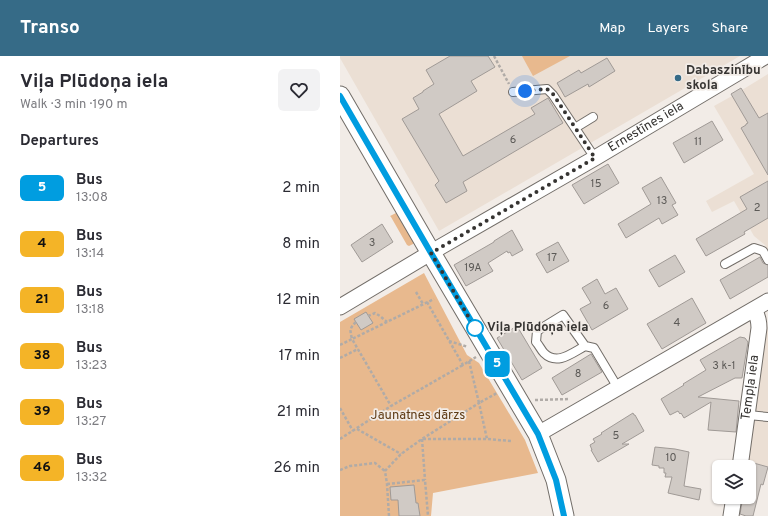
<!DOCTYPE html>
<meta charset="utf-8">
<style>
:root{--surface:#fff;--page:#f2f2f3;--text:#2b2b33;--muted:#7c7c81;--accent:#366b87}
body{margin:0;font-family:Overpass,sans-serif;background:var(--page);color:var(--text);height:100vh;display:flex;flex-direction:column;font-size:15px;white-space:nowrap}
*{box-sizing:border-box;margin:0}
p{font-size:13px;color:var(--muted)}
.icon{flex:none;width:22px;height:22px;fill:none;stroke:currentColor;stroke-width:2;stroke-linecap:round;stroke-linejoin:round}
.map{position:relative;flex:1;overflow:hidden}
.side{display:flex;flex-direction:column;background:var(--surface);width:340px}
.side>*{flex:none}
.badge{padding:0 8px;border-radius:6px;font-size:14px;line-height:26px}
.controls{position:absolute;left:372px;top:404px;display:grid;gap:8px}
.controls a{display:grid;place-items:center;width:44px;height:44px;border-radius:6px;background:var(--surface);box-shadow:0 1px 3px #0004;font-size:20px}
.you{position:absolute;width:20px;height:20px;margin:-10px;border:3px solid #fff;border-radius:50%;background:#1a73e8;box-shadow:0 0 0 6px #1a73e833}
.map>.badge{position:absolute;translate:-50% -50%;box-shadow:0 0 0 2px #fff}
h2{padding:0 20px;font-size:15px;line-height:36px}
.round{display:grid;place-items:center;flex:none;width:42px;height:42px;border-radius:6px;background:var(--page)}
.head{display:flex;align-items:center;justify-content:space-between;height:68px;padding:0 20px}
h1{font-size:19px;font-weight:700;line-height:30px}
ul{padding:0;list-style:none}
li{display:flex;align-items:center;gap:12px;height:56px;padding:0 20px}
li div{flex:1}
li b{display:block;font-size:15px}
li em{font-style:normal}
li .badge{min-width:44px;font-weight:700;text-align:center}
header{display:flex;align-items:center;gap:24px;box-sizing:border-box;height:56px;padding:0 20px;background:var(--accent);color:#fff}
header strong{font-size:19px}
nav{display:flex;gap:22px;margin-inline-start:auto;font-size:14px}
main{display:flex;flex:1;min-height:0}
.map>svg:first-child{display:block}
.built{fill:#ebdfd4}
.green{fill:#e8b98e}
.building{fill:#d0cac5;stroke:#a09a96}
.lines{fill:none;stroke-linecap:round;stroke-linejoin:round}
.service-casing{stroke:#726d68;stroke-width:10}
.minor-casing{stroke:#726d68;stroke-width:17}
.tertiary-casing{stroke:#726d68;stroke-width:21}
.path{stroke:#b0aba7;stroke-width:2.5;stroke-dasharray:3 2;stroke-linecap:butt}
.service{stroke:#fff;stroke-width:8}
.minor{stroke:#fff;stroke-width:15}
.tertiary{stroke:#fff;stroke-width:19}
.line-casing{stroke:#fff;stroke-width:9}
.line{stroke:#009de0;stroke-width:6}
.walk{stroke:#363432;stroke-width:4;stroke-dasharray:0 7.2}
.poi-dot{fill:#366b87;stroke:#f2ece7;stroke-width:1.5}
.stop-dot{fill:#fff;stroke:#009de0;stroke-width:2}
.labels{text-anchor:middle;dominant-baseline:central;stroke-width:3.5;stroke-linejoin:round;paint-order:stroke}
.number-label{font-size:11px;fill:#5c5a57}
.poi-label{font-size:13px;font-weight:bold;fill:#363432;stroke:#f2ece7;text-anchor:start}
.street-label{font-size:13px;fill:#363432;stroke:#f2ece7}
.stop-label{font-size:13px;font-weight:bold;fill:#363432;stroke:#f2ece7;text-anchor:start}
.park-label{font-size:13px;fill:#5f3b15;stroke:#f2ece7}
</style>
<header>
<strong>Transo</strong>
<nav><a>Map</a><a>Layers</a><a>Share</a></nav>
</header>
<main>
<section class="side">
<div class="head"><div><h1>Viļa Plūdoņa iela</h1><p>Walk · 3 min · 190 m</p></div><a class="round"><svg class="icon" aria-label="heart" viewBox="0 0 24 24"><path d="M12 20l-8-8c-3-5 5-10 8-4 3-6 11-1 8 4z"/></svg></a></div>
<h2>Departures</h2>
<ul>
<li><span class="badge" style="background:#009de0;color:#fff">5</span><div><b>Bus</b><p>13:08</p></div><em>2 min</em></li>
<li><span class="badge" style="background:#f4b427;color:#111">4</span><div><b>Bus</b><p>13:14</p></div><em>8 min</em></li>
<li><span class="badge" style="background:#f4b427;color:#111">21</span><div><b>Bus</b><p>13:18</p></div><em>12 min</em></li>
<li><span class="badge" style="background:#f4b427;color:#111">38</span><div><b>Bus</b><p>13:23</p></div><em>17 min</em></li>
<li><span class="badge" style="background:#f4b427;color:#111">39</span><div><b>Bus</b><p>13:27</p></div><em>21 min</em></li>
<li><span class="badge" style="background:#f4b427;color:#111">46</span><div><b>Bus</b><p>13:32</p></div><em>26 min</em></li>
</ul>
</section>
<div class="map">
<svg width="428" height="460" viewBox="0 0 428 460">
<rect width="100%" height="100%" fill="#f2ece7"/>
<!-- built -->
<path class="built" d="M 0,0 L 400,0 L 99,175 L 0,2 Z
M 428,18 L 428,195 L 425,189 L 414,180 L 394,145 L 372,156 L 366,145 L 414,118 L 374,50 L 392,40 L 399,52 L 409,45 L 402,34 Z
M 428,270 L 428,411 L 407,405 L 412,360 Z"/>
<!-- green -->
<path class="green" d="M 182,0 L 230,0 L 193,20 Z
M 56,157 L 65,170 L 75,186 L 73,188 L 69,190 L 67,189 L 51,161 L 50,160 Z
M 84,217 L 127,299 L 139,307 L 185,384 L 198,417 L 93,437 L 91,460 L 0,460 L 0,266 Z"/>
<!-- building -->
<path class="building" d="M 110,0 L 148,0 L 155,11 L 131,25 L 137,35 L 99,58 L 123,100 L 195,58 L 191,52 L 208,42 L 223,67 L 123,126 L 127,135 L 106,147 L 95,129 L 99,125 L 62,63 L 79,53 L 73,42 L 83,36 L 83,35 L 94,28 L 86,14 Z
M 267,2 L 275,15 L 249,31 L 248,28 L 225,41 L 217,27 L 239,14 L 241,17 Z
M 401,32 L 419,62 L 428,57 L 428,119 L 401,72 L 406,69 L 406,68 L 408,67 L 391,38 Z
M 372,65 L 383,84 L 344,107 L 333,87 Z
M 268,108 L 279,127 L 244,148 L 232,129 Z
M 321,121 L 336,147 L 332,149 L 338,159 L 322,168 L 319,162 L 286,182 L 278,168 L 311,148 L 302,132 Z
M 428,125 L 428,162 L 404,176 L 405,178 L 366,200 L 356,183 L 407,153 L 400,141 Z
M 42,168 L 53,186 L 22,206 L 11,189 Z
M 172,174 L 183,194 L 172,200 L 170,196 L 168,197 L 167,195 L 148,207 L 153,215 L 126,230 L 114,209 L 154,186 L 154,185 Z
M 218,186 L 229,205 L 207,217 L 196,198 Z
M 335,199 L 345,216 L 319,231 L 309,214 Z
M 420,201 L 423,207 L 428,209 L 428,221 L 390,243 L 380,224 Z
M 257,223 L 265,238 L 276,232 L 288,253 L 252,274 L 240,253 L 251,247 L 242,232 Z
M 352,242 L 366,267 L 322,293 L 307,268 Z
M 26,256 L 33,267 L 21,274 L 14,263 Z
M 177,270 L 202,312 L 182,324 L 157,282 Z
M 400,281 L 405,282 L 408,286 L 402,322 L 395,322 L 358,341 L 399,345 L 396,376 L 368,374 L 371,346 L 344,362 L 341,357 L 340,358 L 338,355 L 330,359 L 321,343 L 344,329 L 343,328 L 366,314 L 360,304 Z
M 251,298 L 262,316 L 222,339 L 212,322 Z
M 293,357 L 294,359 L 295,359 L 304,375 L 282,388 L 289,388 L 258,406 L 251,394 L 252,394 L 250,389 L 255,386 L 253,383 L 262,378 L 261,377 Z
M 315,391 L 335,393 L 349,396 L 344,430 L 361,433 L 359,444 L 328,437 L 332,421 L 325,421 L 326,417 L 324,417 L 324,412 L 319,412 L 319,410 L 312,409 Z
M 410,406 L 428,411 L 423,429 L 421,428 L 413,460 L 406,460 L 400,458 L 403,441 L 409,441 Z
M 74,429 L 76,447 L 78,447 L 80,460 L 59,460 L 58,444 L 51,444 L 50,431 Z"/>
<g class="lines">
<!-- service casing -->
<g class="service-casing">
<path id="service" d="M 173,36 L 207,33 L 213,39 L 255,102
M 235,72 L 253,61
M 385,208 L 414,192 L 423,195 L 428,204
M 245,290 C 232,297 217,310 204,297 C 201,294 199,289 196,286 L 197,275 L 223,259 L 245,290 L 254,292 L 278,332
M 408,359 L 428,361"/>
</g>
<!-- minor casing -->
<g class="minor-casing">
<g id="minor">
<path id="s1" d="M 0,251 L 102,190 L 255,102 L 426,0"/>
<path d="M 198,378 L 428,245"/>
<path id="s2" d="M 400,411 L 419,272 C 419,265 418,260 414,254"/>
<path d="M 391,460 L 394,441"/>
</g>
</g>
<!-- tertiary casing -->
<g class="tertiary-casing">
<path id="tertiary" d="M 0,40 L 91,197 L 198,378 L 216,424 L 224,460"/>
</g>
<!-- path -->
<path class="path" d="M 154,0 L 169,28
M 76,236 L 83,248
M 87,246 L 123,309 L 136,301
M 28,260 L 35,257 L 40,260 L 47,266
M 16,266 C 9,273 10,274 12,283 L 94,243
M 109,285 L 128,291
M 0,289 L 12,283 L 51,350
M 0,302 L 18,293
M 129,305 L 139,347 L 157,337
M 195,344 L 230,343
M 0,352 L 13,375
M 17,373 L 61,398
M 0,383 L 51,350 L 123,309
M 82,383 L 85,424
M 83,383 L 147,383 L 171,385
M 0,414 L 10,410 L 35,407 L 45,415
M 47,428 L 85,424 L 88,460
M 49,460 L 47,428 L 45,415 L 61,398 L 82,383 L 139,347 L 147,383"/>
<!-- service -->
<use href="#service" class="service"/>
<!-- minor -->
<use href="#minor" class="minor"/>
<!-- tertiary -->
<use href="#tertiary" class="tertiary"/>
</g>
<g class="lines">
<!-- line casing -->
<g class="line-casing">
<path id="line" d="M 0,40 L 91,197 L 198,378 L 216,424 L 224,460"/>
</g>
<!-- line -->
<use href="#line" class="line"/>
<!-- walk -->
<path class="walk" d="M 135,272 L 91,197 L 255,102 L 213,38 L 207,33 L 185,35"/>
</g>
<!-- markers -->
<circle class="poi-dot" cx="338" cy="22" r="4"/>
<circle class="stop-dot" cx="135" cy="272" r="8"/>
<g class="labels">
<!-- number labels -->
<g class="number-label">
<text x="173" y="84">6</text>
<text x="358" y="86">11</text>
<text x="256" y="128">15</text>
<text x="322" y="145">13</text>
<text x="417" y="152">2</text>
<text x="32" y="187">3</text>
<text x="212" y="202">17</text>
<text x="133" y="212">19A</text>
<text x="266" y="250">6</text>
<text x="337" y="267">4</text>
<text x="384" y="310">3 k-1</text>
<text x="238" y="318">8</text>
<text x="276" y="380">5</text>
<text x="331" y="402">10</text>
</g>
<!-- poi labels -->
<g class="poi-label">
<text x="346" y="15">Dabaszinību<tspan x="346" dy="15">skola</tspan></text>
</g>
<!-- street labels -->
<g class="street-label">
<text stroke="none"><textPath href="#s1" startOffset="355">Ernestīnes iela</textPath></text>
<text stroke="none"><textPath href="#s2" startOffset="80">Tempļa iela</textPath></text>
</g>
<!-- stop labels -->
<g class="stop-label">
<text x="147" y="272">Viļa Plūdoņa iela</text>
</g>
<!-- park labels -->
<g class="park-label">
<text x="78" y="360">Jaunatnes dārzs</text>
</g>
</g>
</svg>
<div class="controls">
<a><svg class="icon" aria-label="layers" viewBox="0 0 24 24"><path d="M12 4l9 5-9 5-9-5zM3 14l9 5 9-5"/></svg></a>
</div>
<div class="you" style="left:185px;top:35px"></div>
<b class="badge" style="left:157px;top:308px;background:#009de0;color:#fff">5</b>
</div>
</main>
